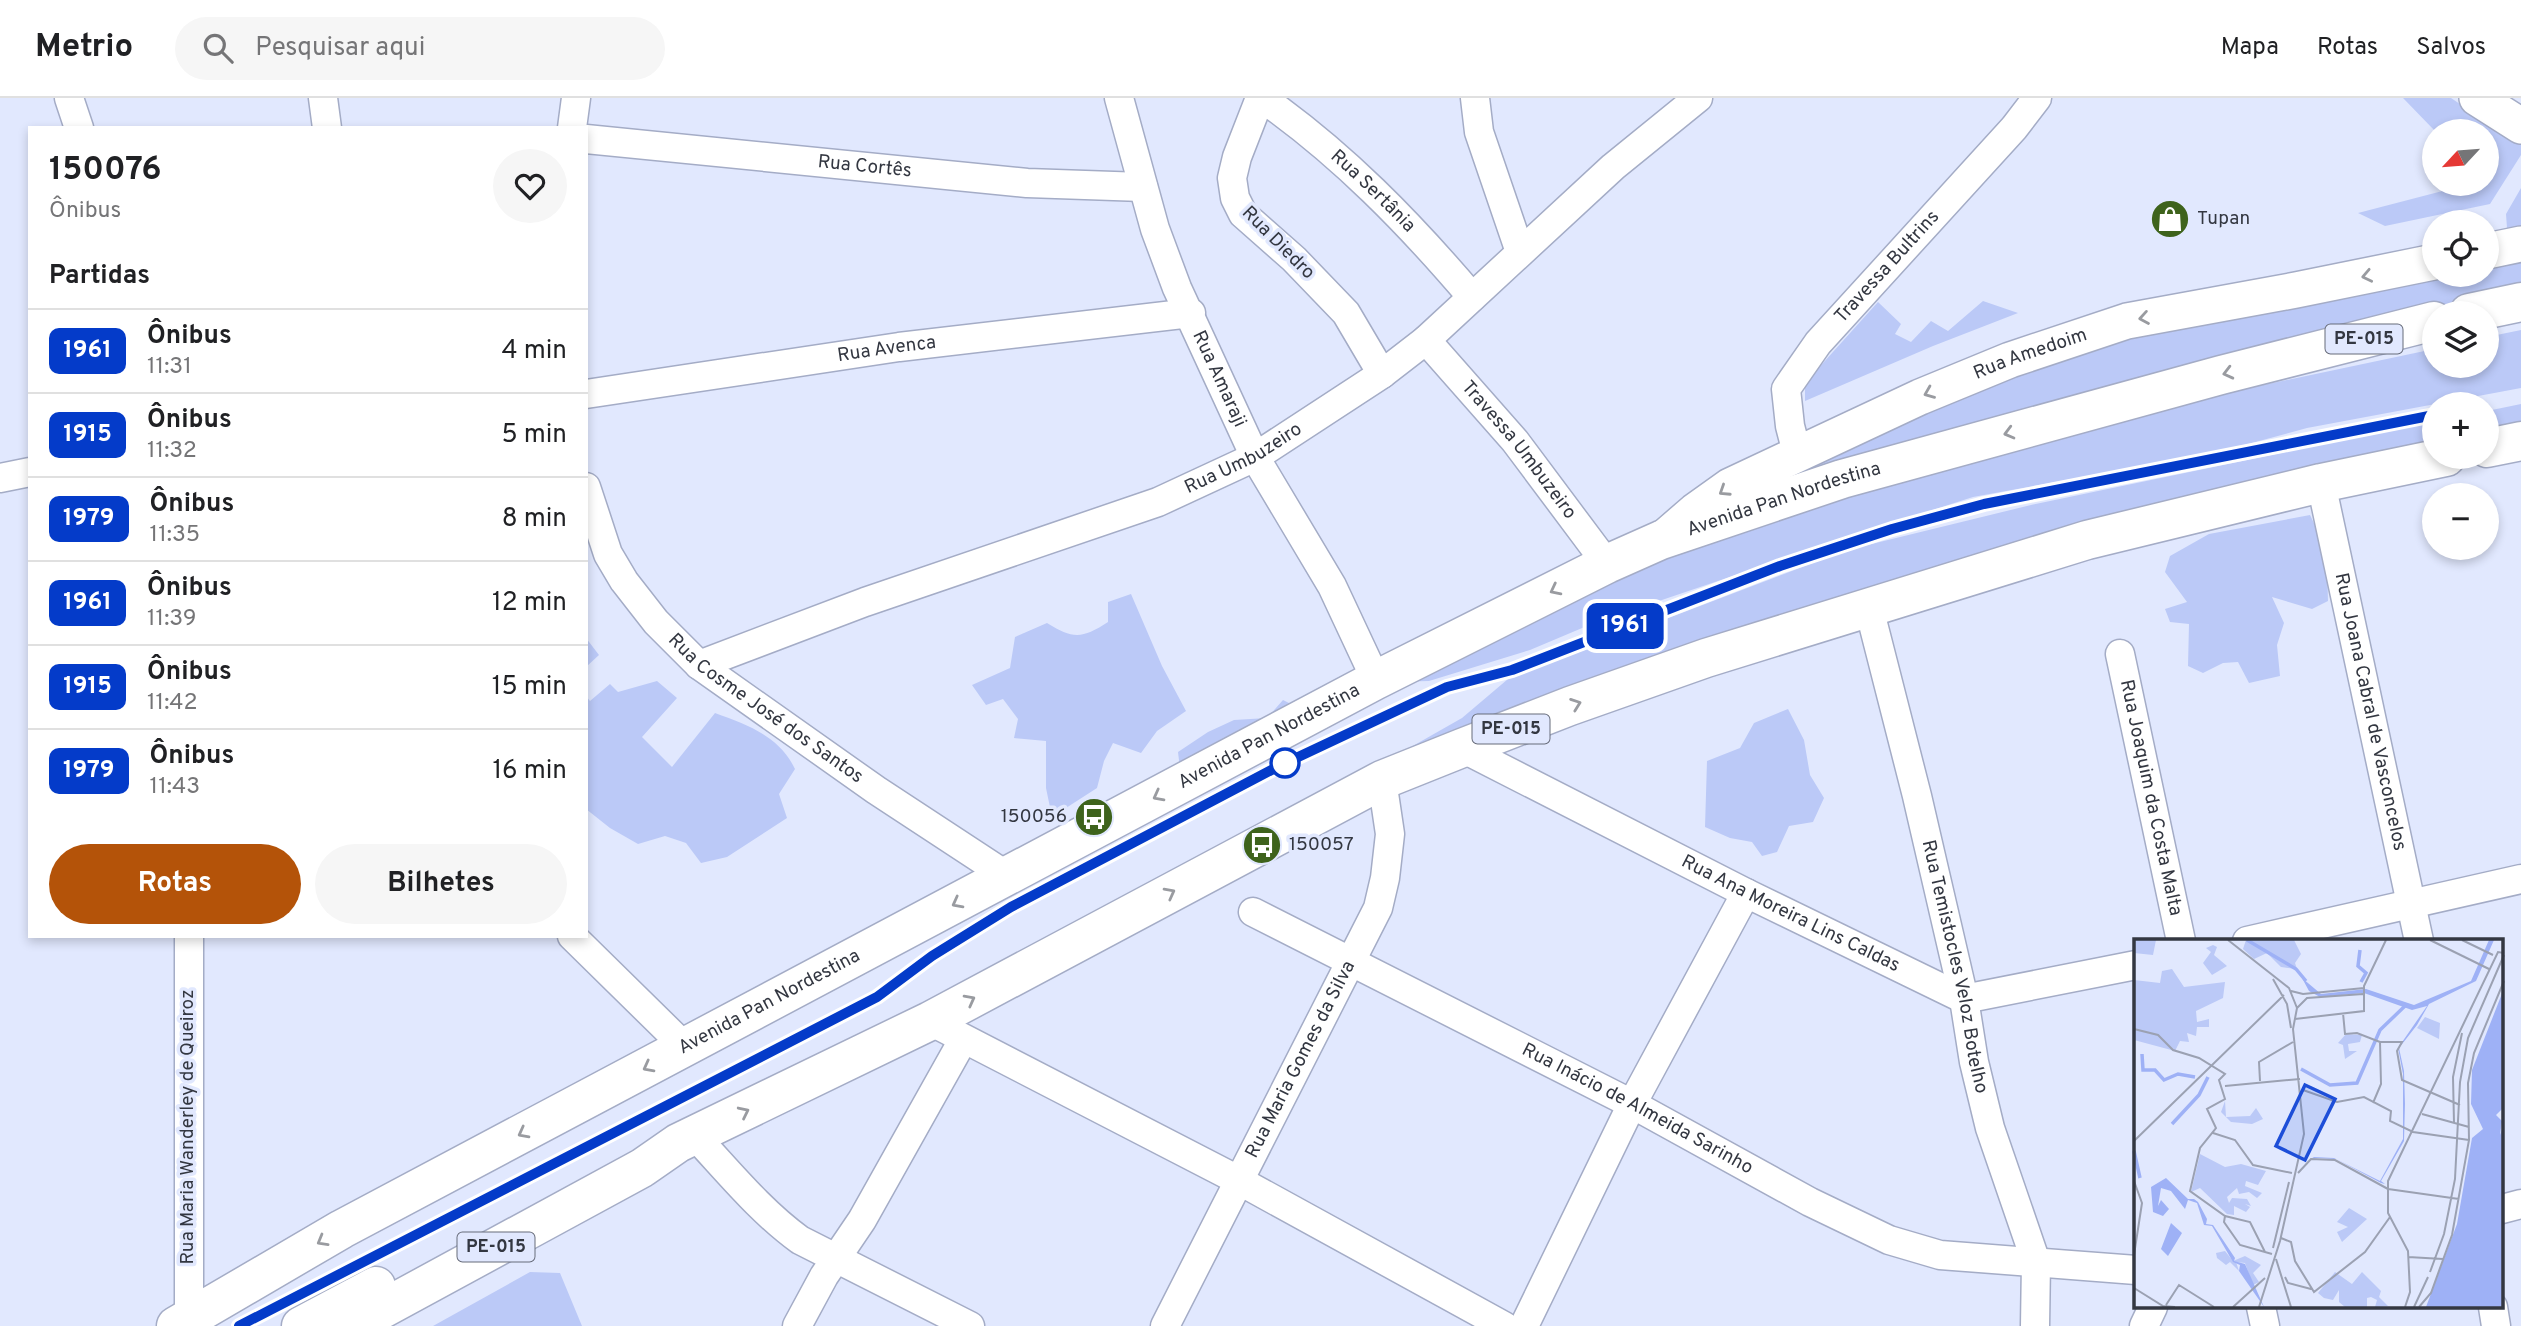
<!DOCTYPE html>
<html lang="pt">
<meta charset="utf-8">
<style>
:root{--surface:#fff;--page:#f6f6f6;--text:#202124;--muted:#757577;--line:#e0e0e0;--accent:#b45309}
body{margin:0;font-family:Overpass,sans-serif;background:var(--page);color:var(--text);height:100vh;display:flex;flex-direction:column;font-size:26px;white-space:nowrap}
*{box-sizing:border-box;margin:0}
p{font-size:23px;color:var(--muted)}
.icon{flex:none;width:38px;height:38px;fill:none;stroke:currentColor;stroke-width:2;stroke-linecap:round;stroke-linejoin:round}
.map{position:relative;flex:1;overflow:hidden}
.side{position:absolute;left:28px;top:28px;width:560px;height:812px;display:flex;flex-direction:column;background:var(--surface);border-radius:0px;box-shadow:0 4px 10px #0003}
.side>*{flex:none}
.badge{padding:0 14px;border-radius:10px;font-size:24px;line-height:46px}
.needle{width:46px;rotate:244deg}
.buttons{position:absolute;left:2422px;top:21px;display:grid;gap:14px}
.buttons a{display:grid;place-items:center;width:77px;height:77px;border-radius:50%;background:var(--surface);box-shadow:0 4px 10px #0003;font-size:35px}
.map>.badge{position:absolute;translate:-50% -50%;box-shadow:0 0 0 4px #fff}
h2{padding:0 21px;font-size:26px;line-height:63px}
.round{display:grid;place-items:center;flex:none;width:74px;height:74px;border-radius:37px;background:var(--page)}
.head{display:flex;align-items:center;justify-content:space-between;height:119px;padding:0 21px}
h1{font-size:33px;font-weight:700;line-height:52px}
.primary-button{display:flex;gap:14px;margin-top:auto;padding:14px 21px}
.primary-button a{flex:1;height:80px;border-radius:42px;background:var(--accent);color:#fff;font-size:28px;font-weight:700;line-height:80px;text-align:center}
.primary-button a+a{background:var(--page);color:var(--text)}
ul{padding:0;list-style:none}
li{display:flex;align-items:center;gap:21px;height:84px;padding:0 21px;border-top:2px solid var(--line)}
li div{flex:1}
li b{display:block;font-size:26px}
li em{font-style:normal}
li .badge{min-width:77px;font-weight:700;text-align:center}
header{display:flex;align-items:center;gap:42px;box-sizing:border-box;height:98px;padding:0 35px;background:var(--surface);border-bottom:2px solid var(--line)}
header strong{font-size:33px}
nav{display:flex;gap:38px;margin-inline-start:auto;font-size:24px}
.search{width:490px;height:63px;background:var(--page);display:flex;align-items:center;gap:18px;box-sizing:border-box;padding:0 24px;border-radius:38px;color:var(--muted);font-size:26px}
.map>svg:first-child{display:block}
.green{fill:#bbc9f7}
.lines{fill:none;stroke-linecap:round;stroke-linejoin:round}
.minor-casing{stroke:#a4acc6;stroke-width:31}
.major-casing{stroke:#a4acc6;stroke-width:38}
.highway-casing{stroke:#a4acc6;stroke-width:41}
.minor{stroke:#fff;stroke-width:28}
.major{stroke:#fff;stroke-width:35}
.highway{stroke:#fff;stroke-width:38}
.oneway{stroke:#999ba0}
.line-casing{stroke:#fff;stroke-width:16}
.line{stroke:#043bc9;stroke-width:10}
.stop-dot{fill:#fff;stroke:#043bc9;stroke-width:3.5}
.labels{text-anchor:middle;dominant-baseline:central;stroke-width:7;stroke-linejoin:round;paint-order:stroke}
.shield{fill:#e1e8fe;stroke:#676c7a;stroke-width:2}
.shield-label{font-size:18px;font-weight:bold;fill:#333741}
.street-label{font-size:19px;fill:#333741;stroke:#e1e8fe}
.poi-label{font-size:19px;fill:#333741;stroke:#e1e8fe;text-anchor:start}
.inset-river{fill:none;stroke:#9eb1f6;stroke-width:3.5}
.inset-road{fill:none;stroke:#9ba1b2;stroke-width:2}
.view{fill:#1d4ed8;fill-opacity:0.15;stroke:#1d4ed8;stroke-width:3.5}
.inset-edge{fill:none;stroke:#333741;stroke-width:3.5}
</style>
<header>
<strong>Metrio</strong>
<div class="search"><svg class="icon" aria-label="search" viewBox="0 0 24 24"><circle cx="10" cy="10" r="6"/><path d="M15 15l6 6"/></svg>Pesquisar aqui</div>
<nav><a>Mapa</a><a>Rotas</a><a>Salvos</a></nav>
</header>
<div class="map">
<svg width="2521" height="1228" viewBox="0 0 2521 1228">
<rect width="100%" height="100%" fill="#e1e8fe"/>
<!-- green -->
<path class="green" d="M 2403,0 L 2451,0 L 2521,47 L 2521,57 L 2490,106 L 2385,128 L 2358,115 L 2454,90 L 2458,86 L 2487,86 L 2487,33 L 2435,33 Z
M 2521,90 L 2521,128 L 2507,130 L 2506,116 Z
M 2521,150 L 2521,199 L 1698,416 L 2123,227 L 2434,177 L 2487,177 L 2487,158 Z
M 1983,203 L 2018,215 L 1933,248 L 1805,303 L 1805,285 L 1878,204 L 1901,226 L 1895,236 L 1911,244 L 1931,223 L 1948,233 Z
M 2521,232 L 2521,290 L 2307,330 L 2211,356 L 1973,399 L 1818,449 L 1594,525 L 1530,552 L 1429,583 L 1392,584 L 1632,471 L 1838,392 L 1919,380 L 2068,328 L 2434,251 L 2434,268 L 2487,268 L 2487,239 Z
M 2521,306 L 2521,335 L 2487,342 L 2487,313 Z
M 2434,323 L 2434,352 L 1360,678 L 1462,620 L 1508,581 L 1847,452 L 2031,407 Z
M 2310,417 C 2325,446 2328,471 2328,503 L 2312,511 L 2272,499 L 2284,525 L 2277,547 L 2280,578 L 2249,585 L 2238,564 L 2223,565 L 2203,575 L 2188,568 L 2189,526 L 2170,524 L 2165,511 L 2187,504 L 2165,474 L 2170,458 L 2209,436 Z
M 1131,496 L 1162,568 L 1186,613 L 1157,633 L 1141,655 L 1113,645 L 1104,663 L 1097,690 L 1052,719 L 1046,690 L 1046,643 L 1014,640 L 1018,621 L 1003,601 L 986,607 L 972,587 L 1010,570 L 1015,539 L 1047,525 C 1073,541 1082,541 1108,524 L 1108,504 Z
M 586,540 L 599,557 L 586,569 Z
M 657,583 L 677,600 L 642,639 L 672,669 L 715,615 C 748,627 779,638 795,671 L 779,696 L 787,720 L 727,759 L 701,765 L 686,745 L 665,738 L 638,746 L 610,730 L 586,711 L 586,598 L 590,603 L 610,586 L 618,594 Z
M 1283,602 L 1301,611 L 1181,679 L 1178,654 L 1208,634 L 1234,622 L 1267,620 Z
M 1788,611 L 1804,642 L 1810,677 L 1824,700 L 1813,724 L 1789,728 L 1777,754 L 1762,758 L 1752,744 L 1730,740 L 1705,729 L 1707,663 L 1740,650 L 1754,625 Z
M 530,1174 L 560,1175 L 582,1228 L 433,1228 Z"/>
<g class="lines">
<!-- minor casing -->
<g class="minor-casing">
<g id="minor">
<path d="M 69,0 L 79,30"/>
<path d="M 323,0 L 327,30"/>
<path id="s1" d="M 1119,0 L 1155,131 L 1177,190 L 1255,359 L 1332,488 L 1376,582"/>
<path d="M 1260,0 L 1237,59 L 1232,80 L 1235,100 L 1243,116 L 1294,161 L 1346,215 L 1382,276"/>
<path id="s2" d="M 1262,0 C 1342,56 1409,125 1472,199"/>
<path d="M 1475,0 L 1479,34 L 1520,154"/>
<path d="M 572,30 L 576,0"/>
<path id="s3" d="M 586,41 L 1027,85 L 1143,89"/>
<path id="s4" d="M 1426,242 L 1515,343 L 1607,466"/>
<path id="s5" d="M 586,296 L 899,249 L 1191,215"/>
<path id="s6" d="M 1797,355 L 1790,328 L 1786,291 L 1818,245 L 2014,30 L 2037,0"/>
<path d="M 0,380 L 30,374"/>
<path id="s7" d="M 2321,385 L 2419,843"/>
<path id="s8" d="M 586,389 L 608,456 L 624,483 L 656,524 L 699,567 L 876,692 L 1007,778"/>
<path id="s9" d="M 1869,510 L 1917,698 L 1964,901 L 1974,964 L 1990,1030 L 2036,1164 L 2035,1228"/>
<path id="s10" d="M 2120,556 L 2181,843"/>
<path id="s11" d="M 699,567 L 865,504 L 1158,404 L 1255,359 L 1382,276 L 1426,242 L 1613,69 L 1698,0"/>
<path id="s12" d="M 1462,650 L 1746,795 L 1964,901 L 2136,867"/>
<path id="s13" d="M 1253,814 L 1632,1006 L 1810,1104 L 1889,1142 L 1940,1157 L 2136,1172"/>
<path d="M 189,838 L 189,1219"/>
<path d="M 572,838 L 685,949"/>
<path d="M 2247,843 L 2521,781"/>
<path d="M 930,923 L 1238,1082 L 1504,1228"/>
<path d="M 695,1038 C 728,1073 760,1113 800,1142 L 970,1228"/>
<path d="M 2502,1111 L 2521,1106"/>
<path d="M 2261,1209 L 2265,1228"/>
<path d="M 2493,1209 L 2496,1228"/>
<path d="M 797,1228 L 824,1178 L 862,1122 L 963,942"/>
<path id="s14" d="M 1165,1228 L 1378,810 L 1385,780 L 1390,736 L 1382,682"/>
<path d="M 1524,1228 L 1632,1006 L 1746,795"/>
<path d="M 2144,1228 L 2153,1209"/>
</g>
</g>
<!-- major casing -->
<g class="major-casing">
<g id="major">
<path d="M 2477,0 L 2521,28"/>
<path d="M 2487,153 L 2521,146"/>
<path id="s15" d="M 1665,439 L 1695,413 L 1730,388 L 1920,299 L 2010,262 L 2127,223 L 2296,192 L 2434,164"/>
</g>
</g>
<!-- highway casing -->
<g class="highway-casing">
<g id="highway">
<path d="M 2469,215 L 2521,204"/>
<path d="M 2487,350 L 2521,343"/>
<path id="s16" d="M 176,1228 L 342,1131 L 1376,582 L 1607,466 L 1661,442 L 1842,381 L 2221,277 L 2434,223"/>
<path d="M 301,1228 L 376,1188"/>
<path d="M 351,1228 L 642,1070 L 678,1045 L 930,923 L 1382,682 L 1462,650 L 1570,608 L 1706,560 L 2087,442 L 2321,385 L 2446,359"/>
</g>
</g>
<!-- minor -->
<use href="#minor" class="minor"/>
<!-- major -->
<use href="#major" class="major"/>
<!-- highway -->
<use href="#highway" class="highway"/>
</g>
<!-- one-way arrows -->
<defs><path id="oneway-chevron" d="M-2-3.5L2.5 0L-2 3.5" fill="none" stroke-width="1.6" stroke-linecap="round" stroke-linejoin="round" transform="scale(1.75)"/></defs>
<g class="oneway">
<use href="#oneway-chevron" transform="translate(2367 178) rotate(168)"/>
<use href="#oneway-chevron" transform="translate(2144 220) rotate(170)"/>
<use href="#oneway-chevron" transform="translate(2228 275) rotate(166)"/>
<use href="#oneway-chevron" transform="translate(1929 295) rotate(158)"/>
<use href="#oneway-chevron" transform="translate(2009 335) rotate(165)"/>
<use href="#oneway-chevron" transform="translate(1724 393) rotate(147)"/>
<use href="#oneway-chevron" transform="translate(1555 492) rotate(153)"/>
<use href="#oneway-chevron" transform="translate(1576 606) rotate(-20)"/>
<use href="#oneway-chevron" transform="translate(1158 698) rotate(152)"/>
<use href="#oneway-chevron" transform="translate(1170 795) rotate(-28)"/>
<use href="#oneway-chevron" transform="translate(957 805) rotate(152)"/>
<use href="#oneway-chevron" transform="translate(970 902) rotate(-28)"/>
<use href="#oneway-chevron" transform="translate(648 969) rotate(152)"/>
<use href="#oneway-chevron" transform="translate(744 1014) rotate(-26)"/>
<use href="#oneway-chevron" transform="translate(523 1035) rotate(152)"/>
<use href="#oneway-chevron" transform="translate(322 1143) rotate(150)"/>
</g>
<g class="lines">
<!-- line casing -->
<g class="line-casing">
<path id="line" d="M 239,1228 L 877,899 L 932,858 L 1011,809 L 1279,668 L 1447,589 L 1512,572 L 1780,468 L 1892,431 L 1984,406 L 2434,317"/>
</g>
<!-- line -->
<use href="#line" class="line"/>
</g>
<!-- icons -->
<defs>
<g id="shop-disc" transform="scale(2.0125)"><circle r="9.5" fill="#3e631c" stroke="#e1e8fe"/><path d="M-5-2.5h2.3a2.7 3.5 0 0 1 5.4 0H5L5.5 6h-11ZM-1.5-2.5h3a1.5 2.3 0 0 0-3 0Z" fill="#fff"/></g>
<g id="bus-disc" transform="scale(2.0125)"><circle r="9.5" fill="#3e631c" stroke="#e1e8fe"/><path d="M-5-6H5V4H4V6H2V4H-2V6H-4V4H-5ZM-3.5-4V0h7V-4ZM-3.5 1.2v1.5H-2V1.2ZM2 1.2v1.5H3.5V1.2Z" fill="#fff"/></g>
</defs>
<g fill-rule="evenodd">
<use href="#shop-disc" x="2170" y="121"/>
<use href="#bus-disc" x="1094" y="719"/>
<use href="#bus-disc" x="1262" y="747"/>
</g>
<!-- markers -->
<circle class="stop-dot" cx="1285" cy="665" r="14"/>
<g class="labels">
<!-- shield labels -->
<g class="shield">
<rect x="2325.5" y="226.5" width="77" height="29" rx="5"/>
<rect x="1472.5" y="616.5" width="77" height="29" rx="5"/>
<rect x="457.5" y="1134.5" width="77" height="29" rx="5"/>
</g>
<g class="shield-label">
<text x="2364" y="241">PE-015</text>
<text x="1511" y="631">PE-015</text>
<text x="496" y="1149">PE-015</text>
</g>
<!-- street labels -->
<g class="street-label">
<text stroke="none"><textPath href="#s3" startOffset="280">Rua Cortês</textPath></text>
<text stroke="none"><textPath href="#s2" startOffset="145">Rua Sertânia</textPath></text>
<text transform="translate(1278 145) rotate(45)">Rua Diedro</text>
<text stroke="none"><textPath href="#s6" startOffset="224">Travessa Bultrins</textPath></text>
<text stroke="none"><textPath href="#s5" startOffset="304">Rua Avenca</textPath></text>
<text stroke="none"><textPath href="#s15" startOffset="411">Rua Amedoim</textPath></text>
<text stroke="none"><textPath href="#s1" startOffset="299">Rua Amaraji</textPath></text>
<text stroke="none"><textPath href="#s4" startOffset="144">Travessa Umbuzeiro</textPath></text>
<text stroke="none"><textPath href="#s11" startOffset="583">Rua Umbuzeiro</textPath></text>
<text stroke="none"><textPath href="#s16" startOffset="1810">Avenida Pan Nordestina</textPath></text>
<text stroke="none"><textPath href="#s8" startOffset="294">Rua Cosme José dos Santos</textPath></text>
<text stroke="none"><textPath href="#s7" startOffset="234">Rua Joana Cabral de Vasconcelos</textPath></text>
<text stroke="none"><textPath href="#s16" startOffset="1242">Avenida Pan Nordestina</textPath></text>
<text stroke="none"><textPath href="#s10" startOffset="147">Rua Joaquim da Costa Malta</textPath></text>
<text stroke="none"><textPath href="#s12" startOffset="368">Rua Ana Moreira Lins Caldas</textPath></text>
<text stroke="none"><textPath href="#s9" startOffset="369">Rua Temistocles Veloz Botelho</textPath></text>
<text stroke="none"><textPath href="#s16" startOffset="676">Avenida Pan Nordestina</textPath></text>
<text stroke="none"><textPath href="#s14" startOffset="299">Rua Maria Gomes da Silva</textPath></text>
<text stroke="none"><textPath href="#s13" startOffset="432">Rua Inácio de Almeida Sarinho</textPath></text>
<text transform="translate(188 1029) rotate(-90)">Rua Maria Wanderley de Queiroz</text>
</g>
<!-- poi labels -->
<g class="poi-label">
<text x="2197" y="121">Tupan</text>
<text x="1067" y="719" text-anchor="end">150056</text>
<text x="1289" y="747">150057</text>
</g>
</g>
<!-- overview -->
<g transform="translate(2134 841)">
<rect width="369" height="369" fill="#e1e8fe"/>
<path d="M 0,1 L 22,1 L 19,16 L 0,14 ZM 112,1 L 160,1 L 167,15 L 161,24 L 163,30 L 147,28 L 133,14 L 120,20 L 109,10 ZM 79,6 L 83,8 L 80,16 L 93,27 L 78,36 L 69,24 L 77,13 L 72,9 ZM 38,30 L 50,48 L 91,43 L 89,59 L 62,72 L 63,83 L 75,80 L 75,88 L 63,88 L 62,97 L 53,94 L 55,103 L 46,102 L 41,112 L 0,101 L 0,41 L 26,44 L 28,32 ZM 291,78 L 306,84 L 305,100 L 283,89 ZM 212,95 L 228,96 L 226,103 L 214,105 L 215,112 L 223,112 L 211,120 L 209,106 L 204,104 ZM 91,162 L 92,178 L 116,177 L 122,169 L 129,180 L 118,185 L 97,183 L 87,173 ZM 66,215 L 91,228 L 107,225 L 132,232 L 124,246 L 112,242 L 111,247 L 128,254 L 123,259 L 115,253 L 105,255 L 103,249 L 93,258 L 95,264 L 98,259 L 113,260 L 117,267 L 111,265 L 116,268 L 112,273 L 100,267 L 100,276 L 93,275 L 66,249 L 57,253 ZM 215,269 L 233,280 L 208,303 L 203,293 L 214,288 L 203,283 ZM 91,312 L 99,322 L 111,317 L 127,326 L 119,334 L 125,343 L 119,346 L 111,324 L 102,323 L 105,332 L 96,323 L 92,326 L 83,319 L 82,314 ZM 201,333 L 218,345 L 228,333 L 247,352 L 245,358 L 254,367 L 241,368 L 243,361 L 237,358 L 233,359 L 233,368 L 211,368 L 205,363 L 205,351 L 199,361 L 190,359 L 184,354 Z" fill="#bbc9f7"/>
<path d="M 355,1 L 360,1 L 342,42 L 295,65 L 283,86 L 265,109 L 270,132 L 271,165 L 270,202 L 247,242 L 251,245 L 247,244 L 202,220 L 178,219 L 166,226 L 180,218 L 200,219 L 246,242 L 269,200 L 269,135 L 264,109 L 293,67 L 278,71 L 230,54 L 186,58 L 175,52 L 168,39 L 187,55 L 232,50 L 280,66 L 337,42 ZM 369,52 L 369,169 L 362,176 L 368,182 L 366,196 L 370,186 L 369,368 L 292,368 L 323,285 L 338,199 L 349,190 L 337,165 L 338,131 ZM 32,239 L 54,260 L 60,260 L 64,263 L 73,280 L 72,285 L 79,286 L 101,319 L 100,322 L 111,325 L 130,368 L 105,332 L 106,326 L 99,323 L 78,287 L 70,286 L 63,264 L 54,261 L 51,270 L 37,252 L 27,249 L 24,267 L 27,261 L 35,270 L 29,277 L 19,273 L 17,248 ZM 37,284 L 48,294 L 34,317 L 27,310 Z" fill="#9eb1f6"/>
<path class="inset-river" d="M 113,1 L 162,30 L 172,42M 226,11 L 224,27 L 232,34 L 227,43M 8,115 L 9,131 L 21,131 L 30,141 L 44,135 L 61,138M 167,130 L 196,146 L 223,144 L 246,91 L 272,66M 38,185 L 65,156 L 74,138M 0,212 L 6,239"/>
<path class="inset-road" d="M 94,1 L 155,49 L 163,69 L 159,90 L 170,195 L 146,302 L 125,368M 296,1 L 355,30M 328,1 L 359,16M 139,40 L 153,65 L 157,89M 157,52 L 169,55 L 230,49M 163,69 L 173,59 L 229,55M 209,74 L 211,95 L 223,94 L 246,103M 161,80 L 230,72 L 230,47 L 252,1M 0,90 L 24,96 L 39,111 L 65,119 L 91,135 L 85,141 L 91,160 L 73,170 L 82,189 L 66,209 L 56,252 L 91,277 L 116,283 L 131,313M 246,103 L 268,103 L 263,112 L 268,141 L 326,166M 126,142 L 125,123 L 159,103M 91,147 L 166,140M 169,151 L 203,163 L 230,158 L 257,172 L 256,182 L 279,193 L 335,201M 239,164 L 247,145 L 246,103M 288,175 L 335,188M 320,184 L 319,138 L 328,94M 79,194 L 101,201 L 119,226 L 158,234M 0,202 L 150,56M 164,234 L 177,220 L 201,221 L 254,250M 0,242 L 8,264 L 0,316M 254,249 L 254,274 L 274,312 L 276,353 L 271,368M 254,250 L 325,260M 254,253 L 254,242 L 364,13 L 370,14M 91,277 L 90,283 L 106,306 L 138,315M 147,299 L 157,303 L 161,322 L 180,353 L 231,313 L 256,278M 139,309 L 155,243M 274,318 L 309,320M 142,320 L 157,368M 296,333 L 310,295 L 321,240 L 326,143 L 334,99 L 370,16M 151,338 L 154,344 L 177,350M 0,349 L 29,367 L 41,368M 32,366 L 45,346 L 80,368M 99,368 L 131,339M 280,368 L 294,338M 285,368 L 297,354 L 318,296 L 335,201 L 334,144 L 340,114 L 370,42"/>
<path class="view" d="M 171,146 L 201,160 L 171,221 L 142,207 Z"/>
<rect width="369" height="369" class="inset-edge"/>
</g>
</svg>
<div class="buttons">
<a><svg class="needle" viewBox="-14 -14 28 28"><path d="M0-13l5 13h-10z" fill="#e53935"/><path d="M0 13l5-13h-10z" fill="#757577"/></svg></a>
<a><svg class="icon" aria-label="locate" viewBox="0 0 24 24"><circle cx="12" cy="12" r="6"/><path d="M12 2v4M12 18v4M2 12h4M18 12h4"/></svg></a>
<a><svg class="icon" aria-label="layers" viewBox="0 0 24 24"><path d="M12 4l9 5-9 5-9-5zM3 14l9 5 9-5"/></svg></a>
<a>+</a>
<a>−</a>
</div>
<b class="badge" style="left:1625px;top:528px;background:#043bc9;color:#fff">1961</b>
<section class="side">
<div class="head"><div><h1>150076</h1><p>Ônibus</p></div><a class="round"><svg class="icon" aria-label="heart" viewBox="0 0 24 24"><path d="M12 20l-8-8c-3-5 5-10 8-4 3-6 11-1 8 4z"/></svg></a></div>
<h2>Partidas</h2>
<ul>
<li><span class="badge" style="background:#043bc9;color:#fff">1961</span><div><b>Ônibus</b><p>11:31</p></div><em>4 min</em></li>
<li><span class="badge" style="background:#043bc9;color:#fff">1915</span><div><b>Ônibus</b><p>11:32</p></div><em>5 min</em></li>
<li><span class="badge" style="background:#043bc9;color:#fff">1979</span><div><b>Ônibus</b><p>11:35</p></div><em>8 min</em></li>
<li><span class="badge" style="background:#043bc9;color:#fff">1961</span><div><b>Ônibus</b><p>11:39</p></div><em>12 min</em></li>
<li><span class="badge" style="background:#043bc9;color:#fff">1915</span><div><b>Ônibus</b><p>11:42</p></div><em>15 min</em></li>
<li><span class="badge" style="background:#043bc9;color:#fff">1979</span><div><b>Ônibus</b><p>11:43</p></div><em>16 min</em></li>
</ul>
<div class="primary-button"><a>Rotas</a><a>Bilhetes</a></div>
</section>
</div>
